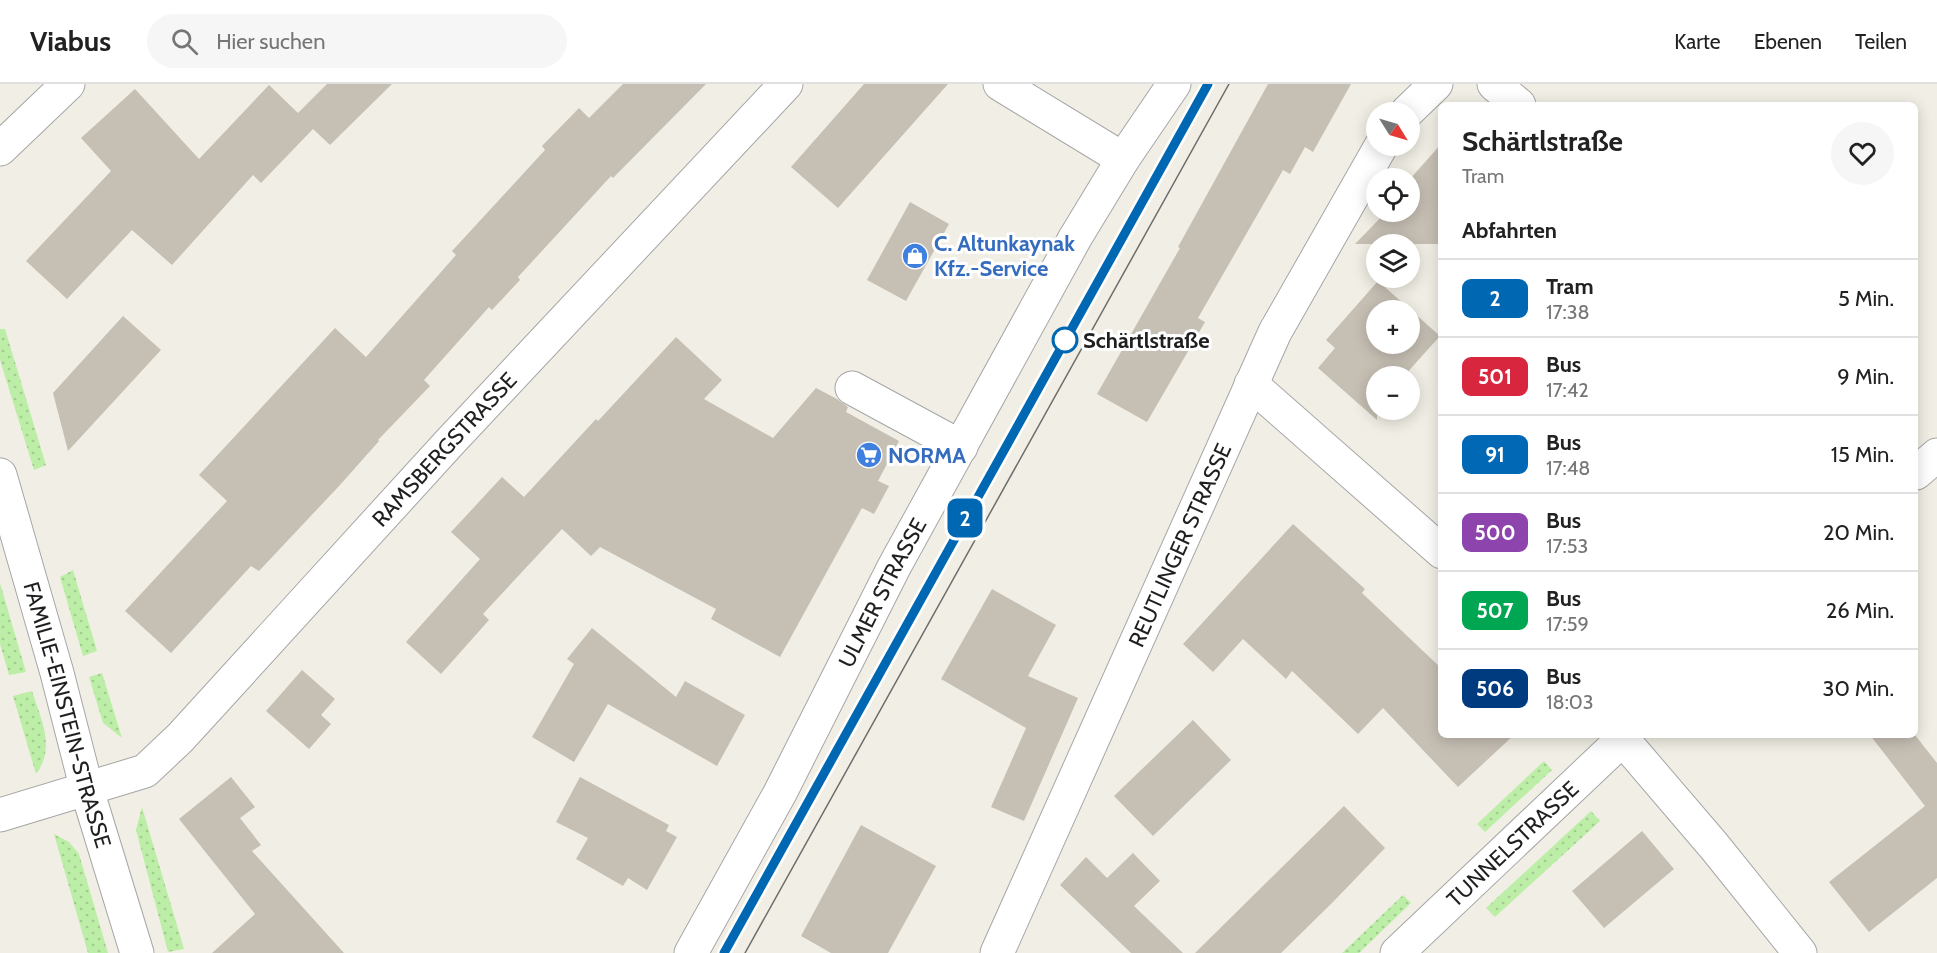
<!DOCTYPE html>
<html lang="de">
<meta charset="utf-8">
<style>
:root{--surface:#fff;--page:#f6f6f6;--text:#222;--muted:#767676;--line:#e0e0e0}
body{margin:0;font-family:Cabin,sans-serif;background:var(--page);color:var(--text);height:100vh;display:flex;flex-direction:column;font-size:22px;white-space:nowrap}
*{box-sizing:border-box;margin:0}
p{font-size:20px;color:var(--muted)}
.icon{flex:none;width:33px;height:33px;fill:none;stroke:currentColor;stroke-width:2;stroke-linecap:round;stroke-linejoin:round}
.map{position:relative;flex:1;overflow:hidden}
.details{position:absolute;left:1438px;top:18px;width:480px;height:636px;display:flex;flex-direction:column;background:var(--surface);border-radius:9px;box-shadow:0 3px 15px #0003}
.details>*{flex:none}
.badge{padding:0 12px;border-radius:9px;font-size:21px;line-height:39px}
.needle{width:39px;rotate:127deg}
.fabs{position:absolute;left:1366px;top:18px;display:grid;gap:12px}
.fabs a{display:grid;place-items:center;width:54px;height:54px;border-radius:50%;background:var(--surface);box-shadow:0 3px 15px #0003;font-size:30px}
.map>.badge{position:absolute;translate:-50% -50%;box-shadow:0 0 0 3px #fff}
h2{padding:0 24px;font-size:22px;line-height:54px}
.round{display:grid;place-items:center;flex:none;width:63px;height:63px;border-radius:32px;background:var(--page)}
.headline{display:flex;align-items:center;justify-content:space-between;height:102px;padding:0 24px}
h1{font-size:28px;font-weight:700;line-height:45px}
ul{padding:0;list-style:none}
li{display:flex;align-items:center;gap:18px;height:78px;padding:0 24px;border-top:2px solid var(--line)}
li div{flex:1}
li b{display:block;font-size:22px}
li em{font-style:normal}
li .badge{min-width:66px;font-weight:700;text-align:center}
header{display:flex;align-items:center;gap:36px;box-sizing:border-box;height:84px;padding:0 30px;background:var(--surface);border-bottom:2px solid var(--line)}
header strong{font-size:28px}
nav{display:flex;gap:33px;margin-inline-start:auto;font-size:21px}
.search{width:420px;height:54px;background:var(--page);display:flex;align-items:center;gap:15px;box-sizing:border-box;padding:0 21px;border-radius:33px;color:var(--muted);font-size:22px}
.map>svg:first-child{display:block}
.grass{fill:url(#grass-dots)}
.building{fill:#c6bfb4;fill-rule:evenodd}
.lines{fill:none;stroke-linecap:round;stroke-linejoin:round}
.minor-casing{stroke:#a6a6a6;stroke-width:35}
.minor{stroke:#fff;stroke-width:33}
.tram{stroke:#6d6d6d;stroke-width:1.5}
.line-casing{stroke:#fff;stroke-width:14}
.line{stroke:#0068b3;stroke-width:9}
.stop-dot{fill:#fff;stroke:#0068b3;stroke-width:3}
.labels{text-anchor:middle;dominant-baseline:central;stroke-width:6;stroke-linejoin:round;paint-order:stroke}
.shop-label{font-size:22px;font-weight:bold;fill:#366cbe;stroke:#fff;text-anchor:start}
.stop-label{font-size:22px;font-weight:bold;fill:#1f1f1f;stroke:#fff;text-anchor:start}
.street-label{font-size:22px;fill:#1f1f1f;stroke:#fff}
</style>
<header>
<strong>Viabus</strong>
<div class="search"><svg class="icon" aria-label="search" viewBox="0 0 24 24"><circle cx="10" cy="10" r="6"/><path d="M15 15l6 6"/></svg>Hier suchen</div>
<nav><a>Karte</a><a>Ebenen</a><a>Teilen</a></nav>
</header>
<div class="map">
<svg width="1937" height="869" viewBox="0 0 1937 869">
<defs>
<pattern id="grass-dots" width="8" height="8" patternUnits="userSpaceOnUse" patternTransform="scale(1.5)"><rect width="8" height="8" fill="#bdeea7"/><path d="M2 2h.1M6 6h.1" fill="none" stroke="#a2cc8f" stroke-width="1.8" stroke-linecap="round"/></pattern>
</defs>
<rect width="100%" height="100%" fill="#f1efe5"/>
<!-- grass -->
<path class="grass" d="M 0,245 L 5,245 L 46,381 L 34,386 L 0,276 Z
M 73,486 L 97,567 L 83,572 L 60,493 Z
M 0,499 L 26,588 L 9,591 L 0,560 Z
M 102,589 L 122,654 L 103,639 L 89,593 Z
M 32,607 C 41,635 56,664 36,690 L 13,612 Z
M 1544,677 L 1552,686 L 1485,748 L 1477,740 Z
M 142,723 L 184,865 L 168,868 L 136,746 Z
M 1591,727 L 1600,737 L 1495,833 L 1486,824 Z
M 54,750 L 69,758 L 79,770 L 108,869 L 88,869 Z
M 1403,811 L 1411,819 L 1359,869 L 1342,869 Z"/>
<!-- building -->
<path class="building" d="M 327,0 L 392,0 L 330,61 L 313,45 L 261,99 L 253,91 L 172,181 L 132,146 L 67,215 L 26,177 L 111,87 L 81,54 L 135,5 L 199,75 L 269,1 L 298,29 Z
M 623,0 L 706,0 L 613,94 L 611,92 L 518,193 L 520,196 L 492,226 L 489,223 L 424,296 L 430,302 L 378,356 L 379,357 L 340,401 L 259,487 L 251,482 L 171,569 L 125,527 L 227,417 L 199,391 L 335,244 L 366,273 L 456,171 L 452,167 L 545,66 L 542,62 L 579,24 L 589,34 Z
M 864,0 L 948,0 L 838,124 L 791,83 Z
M 1268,0 L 1351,0 L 1313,68 L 1305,63 L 1290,90 L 1283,86 L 1198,234 L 1205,238 L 1147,338 L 1097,310 L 1180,164 L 1178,163 Z
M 1442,59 L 1442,160 L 1355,160 L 1386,128 L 1410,128 L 1410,95 Z
M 910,118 L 949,140 L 906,217 L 867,196 Z
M 1378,197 L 1440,252 L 1404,292 L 1377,292 L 1377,336 L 1318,284 L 1335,264 L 1326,256 ZM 1377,226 L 1410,226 L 1410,260 L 1377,260 Z
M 123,232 L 161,266 L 68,367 L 53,309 Z
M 676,253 L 722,296 L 704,315 L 773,354 L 816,304 L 837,315 L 848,323 L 846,328 L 899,357 L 878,397 L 889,402 L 874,430 L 862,424 L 780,573 L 711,535 L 716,525 L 600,463 L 591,472 L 562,445 L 483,530 L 489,536 L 441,590 L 406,558 L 480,475 L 451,448 L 502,393 L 524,413 L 596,335 L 598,337 Z
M 1293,440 L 1365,505 L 1362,509 L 1442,585 L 1442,651 L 1514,651 L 1458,703 L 1383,624 L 1358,650 L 1292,587 L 1286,595 L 1243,555 L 1213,588 L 1183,560 Z
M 992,505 L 1056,541 L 1028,592 L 1078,614 L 1024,737 L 991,723 L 1026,644 L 941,595 Z
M 592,544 L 676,613 L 685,597 L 745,631 L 717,682 L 608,620 L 574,678 L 532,653 L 574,580 L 567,575 Z
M 302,586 L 335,615 L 321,631 L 331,640 L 309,665 L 266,627 Z
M 1193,636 L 1231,676 L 1153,752 L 1114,712 Z
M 1870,651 L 1915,651 L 1937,679 L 1937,794 L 1869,848 L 1829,798 L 1925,722 Z
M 231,693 L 255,723 L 240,734 L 261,761 L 252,767 L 344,869 L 212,869 L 255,830 L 179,735 Z
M 580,693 L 669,741 L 666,747 L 677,753 L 647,806 L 628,794 L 623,802 L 576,775 L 588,754 L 556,738 Z
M 1344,722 L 1385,764 L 1333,818 L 1281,869 L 1195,869 Z
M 861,741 L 936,782 L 888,869 L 831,869 L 801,852 Z
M 1642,747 L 1674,785 L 1604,844 L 1572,807 Z
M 1133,769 L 1160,797 L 1134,822 L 1183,869 L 1131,869 L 1060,801 L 1086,773 L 1107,794 Z"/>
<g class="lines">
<!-- minor casing -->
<g class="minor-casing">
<g id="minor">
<path d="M 1000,0 L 1123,75"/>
<path d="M 1494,0 L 1519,21"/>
<path d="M 1407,28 L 1436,0"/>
<path d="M 0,65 L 68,0"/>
<path d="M 1251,300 L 1442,468"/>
<path d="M 852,304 L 961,363"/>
<path d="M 1916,389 L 1937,371"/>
<path id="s1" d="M 0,391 L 57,589 L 87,706 L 137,869"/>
<path d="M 1619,651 L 1714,762 L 1800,869"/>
<path id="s2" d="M 0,731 L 145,687 L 180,654 L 449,359 L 786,0"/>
<path id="s3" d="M 691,869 L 780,709 L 894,483 L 1075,154 L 1123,75 L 1174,0"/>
<path id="s4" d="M 997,869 L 1275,248 L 1381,62"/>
<path id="s5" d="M 1397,869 L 1627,651"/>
</g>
</g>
<!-- minor -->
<use href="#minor" class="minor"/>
<!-- tram -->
<path class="tram" d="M 724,869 L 1208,0
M 745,869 L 1229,0"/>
</g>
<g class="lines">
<!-- line casing -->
<g class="line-casing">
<path id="line" d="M 724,869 L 1208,0"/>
</g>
<!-- line -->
<use href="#line" class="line"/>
</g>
<!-- icons -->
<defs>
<g id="shop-disc" transform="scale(1.35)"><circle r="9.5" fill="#3f7fe0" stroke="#fff"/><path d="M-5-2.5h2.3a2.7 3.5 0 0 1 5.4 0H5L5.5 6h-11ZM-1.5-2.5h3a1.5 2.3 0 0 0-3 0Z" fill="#fff"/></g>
<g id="supermarket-disc" transform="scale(1.35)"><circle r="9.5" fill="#3f7fe0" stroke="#fff"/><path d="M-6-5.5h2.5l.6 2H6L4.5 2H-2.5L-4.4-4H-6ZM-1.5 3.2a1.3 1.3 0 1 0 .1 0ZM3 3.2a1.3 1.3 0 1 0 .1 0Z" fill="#fff"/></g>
</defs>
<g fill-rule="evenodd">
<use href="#shop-disc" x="915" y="172"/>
<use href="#supermarket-disc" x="869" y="371"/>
</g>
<!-- markers -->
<circle class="stop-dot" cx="1065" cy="256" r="12"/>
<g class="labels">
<!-- shop labels -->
<g class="shop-label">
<text x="934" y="159">C. Altunkaynak<tspan x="934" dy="25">Kfz.-Service</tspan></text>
<text x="888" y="371">NORMA</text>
</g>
<!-- stop labels -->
<g class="stop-label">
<text x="1083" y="256">Schärtlstraße</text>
</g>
<!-- street labels -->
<g class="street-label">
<text stroke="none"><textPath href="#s2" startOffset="591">RAMSBERGSTRASSE</textPath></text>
<text stroke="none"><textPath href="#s4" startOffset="447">REUTLINGER STRASSE</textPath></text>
<text stroke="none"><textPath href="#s3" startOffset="408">ULMER STRASSE</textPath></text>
<text stroke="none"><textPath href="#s1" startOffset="249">FAMILIE-EINSTEIN-STRASSE</textPath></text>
<text stroke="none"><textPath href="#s5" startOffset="159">TUNNELSTRASSE</textPath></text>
</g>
</g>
</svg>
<div class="fabs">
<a><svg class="needle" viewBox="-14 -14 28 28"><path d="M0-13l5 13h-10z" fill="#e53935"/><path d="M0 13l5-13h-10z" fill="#767676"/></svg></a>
<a><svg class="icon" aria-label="locate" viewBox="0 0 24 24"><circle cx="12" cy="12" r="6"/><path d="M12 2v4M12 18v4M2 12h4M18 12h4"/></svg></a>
<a><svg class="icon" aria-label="layers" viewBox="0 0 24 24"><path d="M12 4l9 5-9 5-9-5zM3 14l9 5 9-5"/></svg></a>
<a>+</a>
<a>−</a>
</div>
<b class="badge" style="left:965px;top:434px;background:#0068b3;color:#fff">2</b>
<section class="details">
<div class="headline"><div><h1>Schärtlstraße</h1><p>Tram</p></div><a class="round"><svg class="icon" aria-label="heart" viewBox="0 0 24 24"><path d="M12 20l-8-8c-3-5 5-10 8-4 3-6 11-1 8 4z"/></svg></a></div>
<h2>Abfahrten</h2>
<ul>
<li><span class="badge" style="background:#0068b3;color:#fff">2</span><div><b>Tram</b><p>17:38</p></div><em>5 Min.</em></li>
<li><span class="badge" style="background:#d7263d;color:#fff">501</span><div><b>Bus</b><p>17:42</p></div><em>9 Min.</em></li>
<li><span class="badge" style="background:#0068b4;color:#fff">91</span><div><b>Bus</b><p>17:48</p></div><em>15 Min.</em></li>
<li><span class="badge" style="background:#8e44ad;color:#fff">500</span><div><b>Bus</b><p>17:53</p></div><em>20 Min.</em></li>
<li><span class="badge" style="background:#00a651;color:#fff">507</span><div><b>Bus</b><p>17:59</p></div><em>26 Min.</em></li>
<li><span class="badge" style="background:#003b80;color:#fff">506</span><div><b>Bus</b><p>18:03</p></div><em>30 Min.</em></li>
</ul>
</section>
</div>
